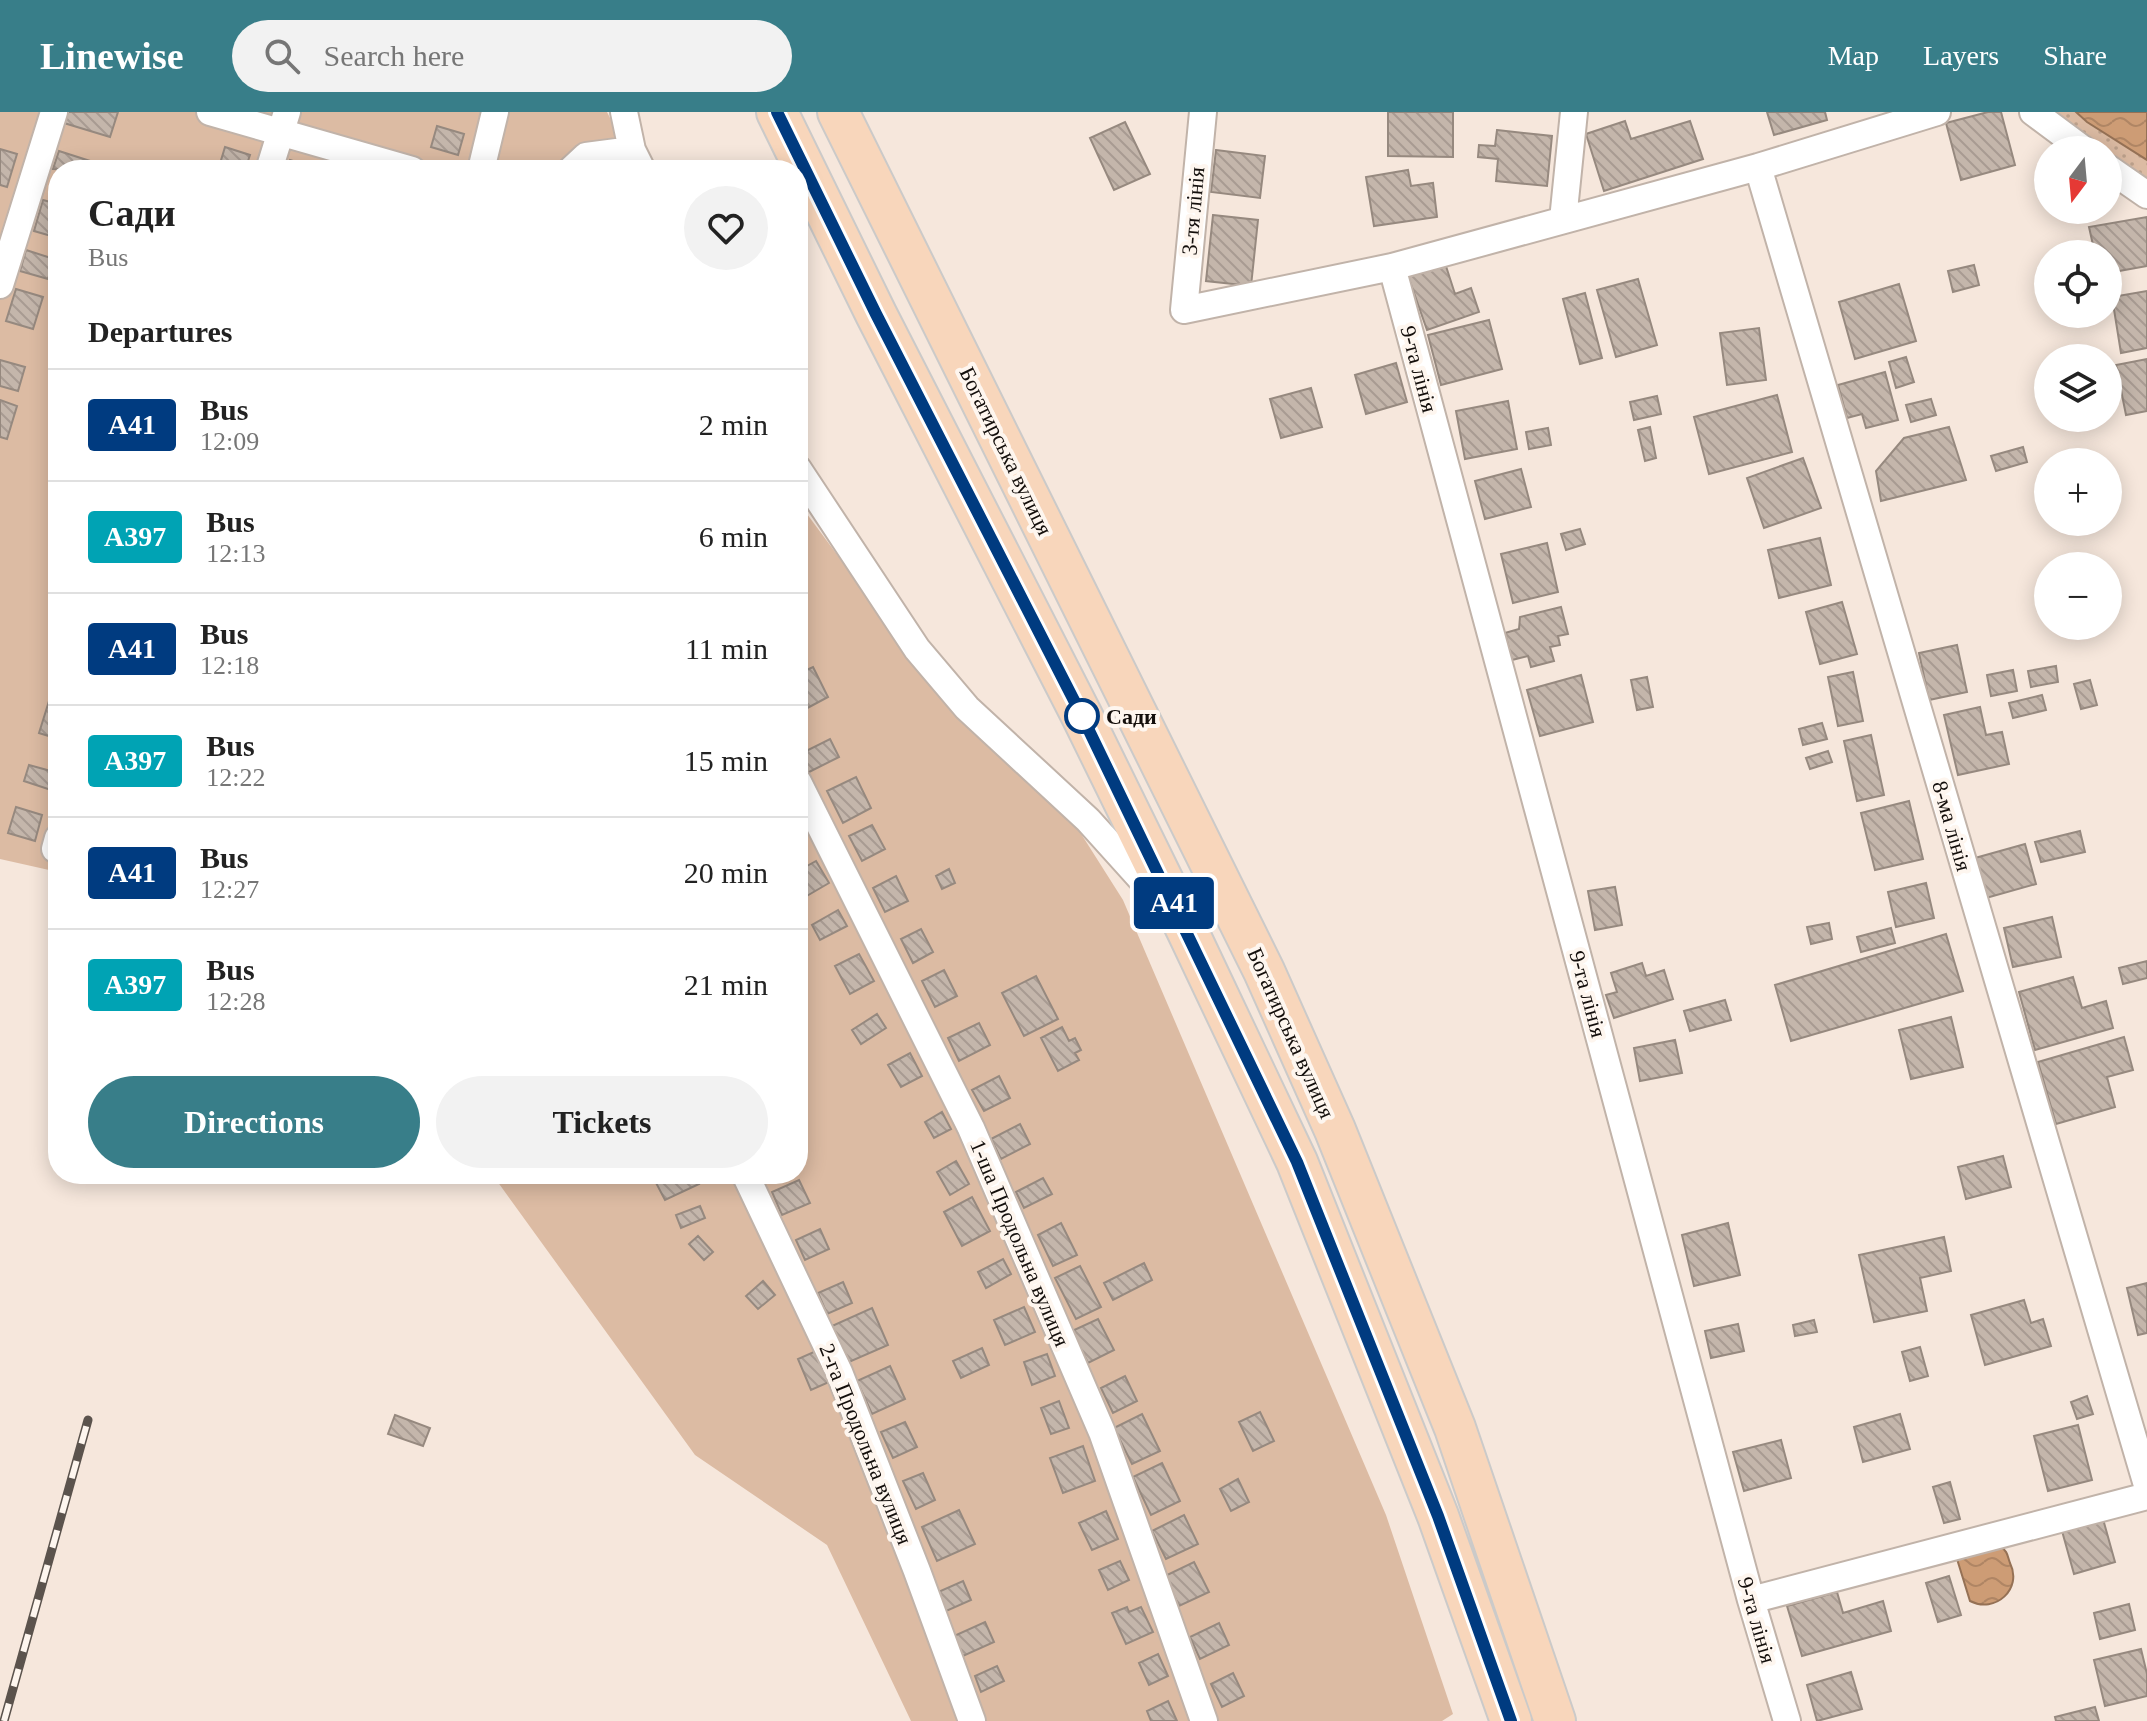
<!DOCTYPE html>
<meta charset="utf-8">
<style>
:root{--surface:#fff;--page:#f2f2f2;--text:#222;--muted:#767676;--line:#e0e0e0;--accent:#387e89}
body{margin:0;font-family:"Times New Roman",serif;background:var(--page);color:var(--text);height:100vh;display:flex;flex-direction:column;font-size:30px;white-space:nowrap}
*{box-sizing:border-box;margin:0}
p{font-size:26px;color:var(--muted)}
.icon{flex:none;width:44px;height:44px;fill:none;stroke:currentColor;stroke-width:2;stroke-linecap:round;stroke-linejoin:round}
.map{position:relative;flex:1;overflow:hidden}
.details{position:absolute;left:48px;top:48px;width:760px;height:1024px;display:flex;flex-direction:column;background:var(--surface);border-radius:32px;box-shadow:0 4px 20px #0003}
.details>*{flex:none}
.badge{padding:0 16px;border-radius:6px;font-size:28px;line-height:52px}
.needle{width:52px;rotate:196deg}
.fabs{position:absolute;left:2034px;top:24px;display:grid;gap:16px}
.fabs a{display:grid;place-items:center;width:88px;height:88px;border-radius:50%;background:var(--surface);box-shadow:0 4px 20px #0003;font-size:40px}
.map>.badge{position:absolute;translate:-50% -50%;box-shadow:0 0 0 4px #fff}
h2{padding:0 40px;font-size:30px;line-height:72px}
.round{display:grid;place-items:center;flex:none;width:84px;height:84px;border-radius:42px;background:var(--page)}
.head{display:flex;align-items:center;justify-content:space-between;height:136px;padding:0 40px}
h1{font-size:38px;font-weight:700;line-height:60px}
.button{display:flex;gap:16px;margin-top:auto;padding:16px 40px}
.button a{flex:1;height:92px;border-radius:48px;background:var(--accent);color:#fff;font-size:32px;font-weight:700;line-height:92px;text-align:center}
.button a+a{background:var(--page);color:var(--text)}
ul{padding:0;list-style:none}
li{display:flex;align-items:center;gap:24px;height:112px;padding:0 40px;border-top:2px solid var(--line)}
li div{flex:1}
li b{display:block;font-size:30px}
li em{font-style:normal}
li .badge{min-width:88px;font-weight:700;text-align:center}
header{display:flex;align-items:center;gap:48px;box-sizing:border-box;height:112px;padding:0 40px;background:var(--accent);color:#fff}
header strong{font-size:38px}
nav{display:flex;gap:44px;margin-inline-start:auto;font-size:28px}
.search{width:560px;height:72px;background:var(--page);display:flex;align-items:center;gap:20px;box-sizing:border-box;padding:0 28px;border-radius:44px;color:var(--muted);font-size:30px}
.map>svg:first-child{display:block}
.grass{fill:url(#grass-dots)}
.garden{fill:#dcbba3}
.water{fill:url(#water-waves);stroke:#957155;stroke-width:2}
.building{fill:url(#building-back-hatch);stroke:#96897f;stroke-width:2}
.lines{fill:none;stroke-linecap:round;stroke-linejoin:round}
.street-casing{stroke:#c1b3a9;stroke-width:30}
.primary-casing{stroke:#cbcac9;stroke-width:44}
.street{stroke:#fff;stroke-width:26}
.primary{stroke:#f8d6bb;stroke-width:40}
.rail-casing{stroke:#5b534d;stroke-width:9}
.rail{stroke:#fef6ef;stroke-width:6;stroke-dasharray:18;stroke-linecap:butt}
.line-casing{stroke:#fff;stroke-width:18}
.line{stroke:#003b80;stroke-width:12}
.stop-dot{fill:#fff;stroke:#003b80;stroke-width:4}
.labels{text-anchor:middle;dominant-baseline:central;stroke-width:8;stroke-linejoin:round;paint-order:stroke}
.street-label{font-size:22px;fill:#130e0b;stroke:#fef6ef}
.stop-label{font-size:22px;font-weight:bold;fill:#130e0b;stroke:#fef6ef;text-anchor:start}
</style>
<header>
<strong>Linewise</strong>
<div class="search"><svg class="icon" aria-label="search" viewBox="0 0 24 24"><circle cx="10" cy="10" r="6"/><path d="M15 15l6 6"/></svg>Search here</div>
<nav><a>Map</a><a>Layers</a><a>Share</a></nav>
</header>
<div class="map">
<svg width="2147" height="1609" viewBox="0 0 2147 1609">
<defs>
<pattern id="grass-dots" width="8" height="8" patternUnits="userSpaceOnUse" patternTransform="scale(2)"><rect width="8" height="8" fill="#dcbba3"/><path d="M2 2h.1M6 6h.1" fill="none" stroke="#bca08b" stroke-width="1.8" stroke-linecap="round"/></pattern>
<pattern id="water-waves" width="16" height="10" patternUnits="userSpaceOnUse" patternTransform="scale(2)"><rect width="16" height="10" fill="#cd9c75"/><path d="M0 5q4-4 8 0t8 0" fill="none" stroke="#af8564"/></pattern>
<pattern id="building-back-hatch" width="6" height="6" patternUnits="userSpaceOnUse" patternTransform="scale(2)"><rect width="6" height="6" fill="#c4b6ab"/><path d="M-1 5l2 2M0 0l6 6M5-1l2 2" fill="none" stroke="#a89b92"/></pattern>
</defs>
<rect width="100%" height="100%" fill="#f6e7dc"/>
<!-- grass -->
<path class="grass" d="M 2048,0 L 2076,0 L 2087,10 L 2147,48 L 2147,71 L 2108,47 L 2108,38 L 2096,38 Z"/>
<!-- garden -->
<path class="garden" d="M 0,0 L 607,0 L 636,58 L 58,58 L 58,760 L 0,747 Z
M 798,385 L 804,398 L 890,514 L 985,627 L 1078,717 L 1123,788 L 1386,1403 L 1453,1602 L 1442,1609 L 911,1609 L 827,1433 L 695,1343 L 492,1062 L 798,1062 Z"/>
<!-- water -->
<path class="water" d="M 2076,0 L 2147,0 L 2147,48 L 2087,10 Z
M 2001,1435 C 2008,1440 2007,1443 2010,1451 C 2023,1477 1995,1502 1970,1489 L 1957,1447 Z"/>
<!-- building -->
<path class="building" d="M 68,0 L 118,0 L 110,25 L 64,11 Z
M 1388,0 L 1453,0 L 1453,45 L 1388,44 Z
M 1767,0 L 1825,0 L 1827,8 L 1774,23 Z
M 1988,0 L 2001,0 L 2015,53 L 1961,68 L 1946,11 Z
M 1625,9 L 1631,27 L 1690,9 L 1703,47 L 1604,79 L 1586,22 Z
M 1125,10 L 1150,62 L 1114,78 L 1090,26 Z
M 437,14 L 464,22 L 458,43 L 431,35 Z
M 1497,18 L 1552,24 L 1547,74 L 1496,69 L 1498,47 L 1478,45 L 1479,33 L 1495,34 Z
M 225,35 L 250,43 L 245,58 L 219,55 Z
M 0,37 L 17,42 L 7,75 L 0,73 Z
M 1216,38 L 1265,44 L 1260,86 L 1211,80 Z
M 59,39 L 90,49 L 87,58 L 53,57 Z
M 290,48 L 317,57 L 317,58 L 287,58 Z
M 1408,58 L 1411,74 L 1433,71 L 1437,105 L 1374,114 L 1366,65 Z
M 43,88 L 58,92 L 58,126 L 34,119 Z
M 1213,103 L 1258,108 L 1251,174 L 1206,169 Z
M 2147,105 L 2147,154 L 2108,161 L 2108,142 L 2095,142 L 2089,115 Z
M 26,138 L 54,147 L 48,167 L 20,159 Z
M 1444,148 L 1455,182 L 1471,176 L 1479,200 L 1427,218 L 1407,161 Z
M 1974,153 L 1979,173 L 1953,180 L 1948,159 Z
M 1638,167 L 1657,233 L 1616,245 L 1597,178 Z
M 1899,172 L 1916,229 L 1855,247 L 1839,190 Z
M 16,177 L 43,185 L 33,217 L 6,209 Z
M 2147,179 L 2147,236 L 2121,241 L 2112,185 Z
M 1585,181 L 1602,246 L 1580,252 L 1563,187 Z
M 1489,208 L 1502,257 L 1441,273 L 1428,223 Z
M 1759,216 L 1766,268 L 1727,273 L 1720,221 Z
M 1906,245 L 1914,270 L 1896,276 L 1889,250 Z
M 2147,247 L 2147,299 L 2126,303 L 2116,253 Z
M 0,248 L 25,255 L 18,279 L 0,274 Z
M 1396,251 L 1407,290 L 1366,302 L 1355,263 Z
M 1885,260 L 1898,308 L 1866,316 L 1862,302 L 1847,306 L 1838,273 Z
M 1311,276 L 1322,315 L 1281,326 L 1270,287 Z
M 1777,283 L 1792,340 L 1709,362 L 1694,305 Z
M 1657,284 L 1661,302 L 1634,308 L 1630,290 Z
M 1931,287 L 1936,303 L 1911,310 L 1906,293 Z
M 0,288 L 17,294 L 7,327 L 0,325 Z
M 1508,289 L 1517,337 L 1465,347 L 1456,299 Z
M 1650,315 L 1656,346 L 1645,349 L 1638,318 Z
M 1949,315 L 1966,368 L 1881,389 L 1876,359 L 1904,326 Z
M 1548,316 L 1551,333 L 1529,337 L 1526,320 Z
M 2023,335 L 2027,350 L 1996,359 L 1991,344 Z
M 1803,346 L 1821,396 L 1764,416 L 1747,366 Z
M 1521,357 L 1531,395 L 1485,407 L 1475,369 Z
M 1580,417 L 1585,432 L 1566,438 L 1561,422 Z
M 1820,426 L 1831,473 L 1779,486 L 1768,438 Z
M 1547,431 L 1558,480 L 1513,491 L 1501,442 Z
M 1842,490 L 1857,542 L 1820,552 L 1806,500 Z
M 1561,495 L 1568,522 L 1558,524 L 1560,533 L 1550,535 L 1554,549 L 1531,555 L 1528,544 L 1512,548 L 1505,521 L 1519,517 L 1520,505 Z
M 1957,533 L 1967,580 L 1929,588 L 1919,541 Z
M 2056,554 L 2058,570 L 2031,575 L 2028,559 Z
M 813,555 L 828,585 L 798,601 L 798,562 Z
M 2013,558 L 2017,579 L 1991,584 L 1987,563 Z
M 1853,560 L 1863,609 L 1838,614 L 1828,565 Z
M 1581,563 L 1593,610 L 1540,624 L 1527,578 Z
M 1647,565 L 1653,595 L 1637,598 L 1631,568 Z
M 2090,568 L 2097,593 L 2081,597 L 2074,572 Z
M 2042,583 L 2046,598 L 2013,606 L 2009,591 Z
M 49,589 L 58,592 L 58,627 L 39,621 Z
M 1980,595 L 1986,623 L 2002,620 L 2009,652 L 1958,663 L 1944,603 Z
M 1822,611 L 1827,627 L 1803,633 L 1799,617 Z
M 1871,623 L 1884,683 L 1857,689 L 1844,629 Z
M 830,627 L 839,645 L 805,662 L 798,643 Z
M 1828,639 L 1832,650 L 1810,657 L 1806,646 Z
M 29,653 L 58,661 L 54,679 L 24,669 Z
M 856,665 L 871,696 L 843,711 L 827,679 Z
M 1909,689 L 1923,747 L 1875,758 L 1861,701 Z
M 16,695 L 42,703 L 35,729 L 8,721 Z
M 872,713 L 885,737 L 862,749 L 849,724 Z
M 2080,719 L 2085,740 L 2041,750 L 2035,730 Z
M 2025,732 L 2036,772 L 1986,786 L 1975,746 Z
M 816,749 L 829,771 L 805,785 L 798,774 L 798,759 Z
M 949,757 L 955,771 L 942,777 L 936,764 Z
M 896,764 L 908,789 L 885,800 L 873,776 Z
M 1926,771 L 1934,806 L 1896,815 L 1888,780 Z
M 1615,775 L 1622,813 L 1595,818 L 1588,779 Z
M 838,798 L 847,814 L 820,828 L 812,813 Z
M 2052,805 L 2061,845 L 2013,855 L 2004,816 Z
M 1829,811 L 1832,827 L 1811,832 L 1807,815 Z
M 1891,816 L 1895,831 L 1861,840 L 1857,825 Z
M 921,817 L 933,840 L 913,851 L 901,827 Z
M 1946,822 L 1963,879 L 1791,929 L 1775,873 Z
M 859,842 L 874,869 L 850,882 L 835,854 Z
M 2147,849 L 2147,866 L 2123,872 L 2119,856 Z
M 1642,851 L 1646,864 L 1664,858 L 1673,887 L 1614,906 L 1606,883 L 1617,880 L 1611,861 Z
M 944,858 L 957,884 L 935,895 L 922,869 Z
M 1036,864 L 1058,907 L 1024,924 L 1002,881 Z
M 2073,865 L 2082,896 L 2106,889 L 2113,916 L 2035,938 L 2019,880 Z
M 1725,888 L 1731,908 L 1690,919 L 1684,899 Z
M 877,902 L 886,916 L 861,932 L 852,918 Z
M 1951,905 L 1963,955 L 1911,967 L 1899,918 Z
M 979,911 L 990,933 L 959,949 L 948,926 Z
M 1062,915 L 1069,929 L 1075,926 L 1081,938 L 1075,941 L 1079,948 L 1058,959 L 1041,926 Z
M 2124,925 L 2133,958 L 2107,965 L 2115,995 L 2056,1012 L 2038,950 Z
M 1675,928 L 1682,961 L 1640,969 L 1634,936 Z
M 910,941 L 922,964 L 901,975 L 888,953 Z
M 999,964 L 1010,986 L 984,999 L 972,978 Z
M 942,1000 L 951,1017 L 934,1026 L 925,1010 Z
M 1020,1012 L 1030,1032 L 1001,1047 L 991,1027 Z
M 2003,1044 L 2011,1075 L 1966,1087 L 1958,1055 Z
M 956,1049 L 969,1072 L 950,1083 L 937,1060 Z
M 664,1062 L 694,1062 L 699,1072 L 665,1088 L 654,1067 Z
M 1043,1066 L 1052,1082 L 1024,1096 L 1016,1080 Z
M 799,1068 L 810,1091 L 782,1103 L 772,1080 Z
M 972,1085 L 990,1119 L 962,1134 L 944,1100 Z
M 700,1094 L 705,1106 L 681,1116 L 676,1103 Z
M 1061,1111 L 1077,1143 L 1053,1154 L 1038,1123 Z
M 1728,1111 L 1740,1163 L 1694,1174 L 1682,1123 Z
M 820,1117 L 829,1137 L 805,1148 L 796,1128 Z
M 698,1124 L 713,1140 L 704,1148 L 689,1132 Z
M 1944,1125 L 1951,1159 L 1920,1166 L 1927,1199 L 1874,1210 L 1859,1143 Z
M 1003,1147 L 1011,1162 L 986,1176 L 978,1160 Z
M 1144,1151 L 1152,1168 L 1113,1188 L 1104,1171 Z
M 1080,1154 L 1101,1195 L 1076,1207 L 1055,1166 Z
M 763,1169 L 775,1183 L 758,1197 L 746,1184 Z
M 843,1170 L 852,1191 L 827,1202 L 818,1181 Z
M 2147,1171 L 2147,1221 L 2138,1223 L 2127,1176 Z
M 2024,1188 L 2031,1211 L 2043,1207 L 2051,1234 L 1985,1253 L 1971,1203 Z
M 1024,1195 L 1035,1220 L 1005,1233 L 994,1208 Z
M 872,1196 L 888,1233 L 849,1250 L 832,1214 Z
M 1098,1207 L 1114,1238 L 1088,1251 L 1072,1219 Z
M 1814,1208 L 1817,1220 L 1795,1224 L 1793,1213 Z
M 1738,1212 L 1744,1239 L 1711,1246 L 1705,1219 Z
M 1920,1235 L 1928,1264 L 1910,1269 L 1902,1240 Z
M 982,1236 L 989,1253 L 961,1266 L 953,1249 Z
M 816,1239 L 829,1270 L 811,1278 L 798,1247 Z
M 1047,1242 L 1055,1264 L 1032,1273 L 1024,1250 Z
M 890,1254 L 905,1287 L 872,1302 L 857,1269 Z
M 1125,1264 L 1137,1289 L 1113,1301 L 1101,1276 Z
M 2087,1284 L 2093,1302 L 2077,1307 L 2071,1290 Z
M 1059,1289 L 1069,1316 L 1051,1322 L 1041,1296 Z
M 1260,1300 L 1274,1329 L 1253,1339 L 1239,1310 Z
M 1142,1302 L 1160,1339 L 1132,1352 L 1114,1316 Z
M 1900,1302 L 1910,1337 L 1863,1350 L 1854,1315 Z
M 395,1303 L 430,1316 L 423,1334 L 388,1322 Z
M 905,1310 L 917,1335 L 893,1346 L 881,1320 Z
M 2078,1313 L 2092,1368 L 2048,1379 L 2034,1324 Z
M 1781,1328 L 1791,1366 L 1744,1379 L 1733,1340 Z
M 1083,1334 L 1095,1369 L 1063,1381 L 1050,1346 Z
M 1162,1351 L 1180,1389 L 1151,1403 L 1133,1365 Z
M 923,1361 L 935,1388 L 916,1397 L 903,1369 Z
M 1238,1367 L 1249,1390 L 1231,1399 L 1220,1377 Z
M 1950,1370 L 1960,1407 L 1944,1411 L 1933,1375 Z
M 959,1398 L 975,1432 L 937,1449 L 922,1415 Z
M 1106,1399 L 1118,1427 L 1092,1438 L 1079,1411 Z
M 1184,1403 L 1198,1432 L 1166,1447 L 1152,1419 Z
M 2103,1407 L 2115,1450 L 2074,1462 L 2062,1419 Z
M 1120,1449 L 1129,1468 L 1108,1478 L 1099,1458 Z
M 1194,1450 L 1209,1480 L 1179,1494 L 1165,1464 Z
M 1949,1464 L 1961,1503 L 1938,1510 L 1926,1471 Z
M 963,1469 L 971,1488 L 944,1500 L 936,1481 Z
M 1837,1480 L 1843,1501 L 1883,1489 L 1891,1519 L 1802,1544 L 1787,1494 Z
M 2129,1492 L 2135,1518 L 2100,1527 L 2094,1501 Z
M 1127,1495 L 1129,1500 L 1141,1495 L 1153,1520 L 1126,1532 L 1112,1501 Z
M 985,1510 L 994,1530 L 963,1544 L 954,1524 Z
M 1219,1511 L 1229,1533 L 1200,1547 L 1190,1525 Z
M 2141,1537 L 2147,1562 L 2147,1584 L 2105,1594 L 2094,1548 Z
M 1158,1542 L 1168,1564 L 1149,1573 L 1139,1551 Z
M 997,1554 L 1004,1569 L 981,1580 L 975,1564 Z
M 1851,1560 L 1862,1597 L 1817,1609 L 1807,1573 Z
M 1233,1561 L 1244,1584 L 1222,1595 L 1211,1572 Z
M 1168,1589 L 1177,1609 L 1151,1609 L 1147,1599 Z
M 2095,1595 L 2099,1609 L 2056,1609 L 2055,1605 Z"/>
<g class="lines">
<!-- street casing -->
<g class="street-casing">
<path id="street" d="M 210,0 L 412,58
M 624,0 L 632,38 L 642,58
M 1203,0 L 1184,198 L 1392,155 L 1758,55 L 1937,0
M 2033,0 L 2084,38
M 1758,55 L 2147,1373
M 2108,56 L 2147,83
M 269,58 L 287,0
M 481,58 L 495,0
M 571,58 L 586,44 L 632,38
M 1563,108 L 1574,0
M 1392,155 L 1751,1488 L 1787,1609
M 0,173 L 54,0
M 798,357 L 917,537 L 967,596 L 1088,708 L 1162,790
M 798,670 L 971,1016 L 1102,1320 L 1204,1609
M 55,737 L 58,726
M 745,1062 L 839,1260 L 917,1459 L 972,1609
M 1751,1488 L 2147,1384"/>
</g>
<!-- primary casing -->
<g class="primary-casing">
<path id="primary" d="M 777,0 L 876,202 L 1082,604 L 1187,818 L 1297,1050 L 1438,1404 L 1511,1609
M 838,0 L 1264,859 L 1335,1018 L 1455,1316 L 1555,1609"/>
</g>
<!-- street -->
<use href="#street" class="street"/>
<!-- primary -->
<use href="#primary" class="primary"/>
<!-- rail casing -->
<g class="rail-casing">
<path id="rail" d="M 4,1609 L 88,1308"/>
</g>
<!-- rail -->
<use href="#rail" class="rail"/>
</g>
<g class="lines">
<!-- line casing -->
<g class="line-casing">
<path id="line" d="M 777,0 L 876,202 L 1082,604 L 1297,1050 L 1438,1404 L 1511,1609"/>
</g>
<!-- line -->
<use href="#line" class="line"/>
</g>
<!-- markers -->
<circle class="stop-dot" cx="1082" cy="604" r="16"/>
<g class="labels">
<!-- street labels -->
<g class="street-label">
<text transform="translate(1193 99) rotate(-85)">3-тя лінія</text>
<text transform="translate(1419 257) rotate(75)">9-та лінія</text>
<text transform="translate(1006 339) rotate(64)">Богатирська вулиця</text>
<text transform="translate(1952 714) rotate(74)">8-ма лінія</text>
<text transform="translate(1588 882) rotate(75)">9-та лінія</text>
<text transform="translate(1291 921) rotate(66)">Богатирська вулиця</text>
<text transform="translate(1020 1131) rotate(67)">1-ша Продольна вулиця</text>
<text transform="translate(866 1332) rotate(68)">2-га Продольна вулиця</text>
<text transform="translate(1757 1508) rotate(74)">9-та лінія</text>
</g>
<!-- stop labels -->
<g class="stop-label">
<text x="1106" y="604">Сади</text>
</g>
</g>
</svg>
<div class="fabs">
<a><svg class="needle" viewBox="-14 -14 28 28"><path d="M0-13l5 13h-10z" fill="#e53935"/><path d="M0 13l5-13h-10z" fill="#767676"/></svg></a>
<a><svg class="icon" aria-label="locate" viewBox="0 0 24 24"><circle cx="12" cy="12" r="6"/><path d="M12 2v4M12 18v4M2 12h4M18 12h4"/></svg></a>
<a><svg class="icon" aria-label="layers" viewBox="0 0 24 24"><path d="M12 4l9 5-9 5-9-5zM3 14l9 5 9-5"/></svg></a>
<a>+</a>
<a>−</a>
</div>
<b class="badge" style="left:1174px;top:791px;background:#003b80;color:#fff">A41</b>
<section class="details">
<div class="head"><div><h1>Сади</h1><p>Bus</p></div><a class="round"><svg class="icon" aria-label="heart" viewBox="0 0 24 24"><path d="M12 20l-8-8c-3-5 5-10 8-4 3-6 11-1 8 4z"/></svg></a></div>
<h2>Departures</h2>
<ul>
<li><span class="badge" style="background:#003b80;color:#fff">A41</span><div><b>Bus</b><p>12:09</p></div><em>2 min</em></li>
<li><span class="badge" style="background:#00a3b4;color:#fff">А397</span><div><b>Bus</b><p>12:13</p></div><em>6 min</em></li>
<li><span class="badge" style="background:#003b80;color:#fff">A41</span><div><b>Bus</b><p>12:18</p></div><em>11 min</em></li>
<li><span class="badge" style="background:#00a3b4;color:#fff">А397</span><div><b>Bus</b><p>12:22</p></div><em>15 min</em></li>
<li><span class="badge" style="background:#003b80;color:#fff">A41</span><div><b>Bus</b><p>12:27</p></div><em>20 min</em></li>
<li><span class="badge" style="background:#00a3b4;color:#fff">А397</span><div><b>Bus</b><p>12:28</p></div><em>21 min</em></li>
</ul>
<div class="button"><a>Directions</a><a>Tickets</a></div>
</section>
</div>
